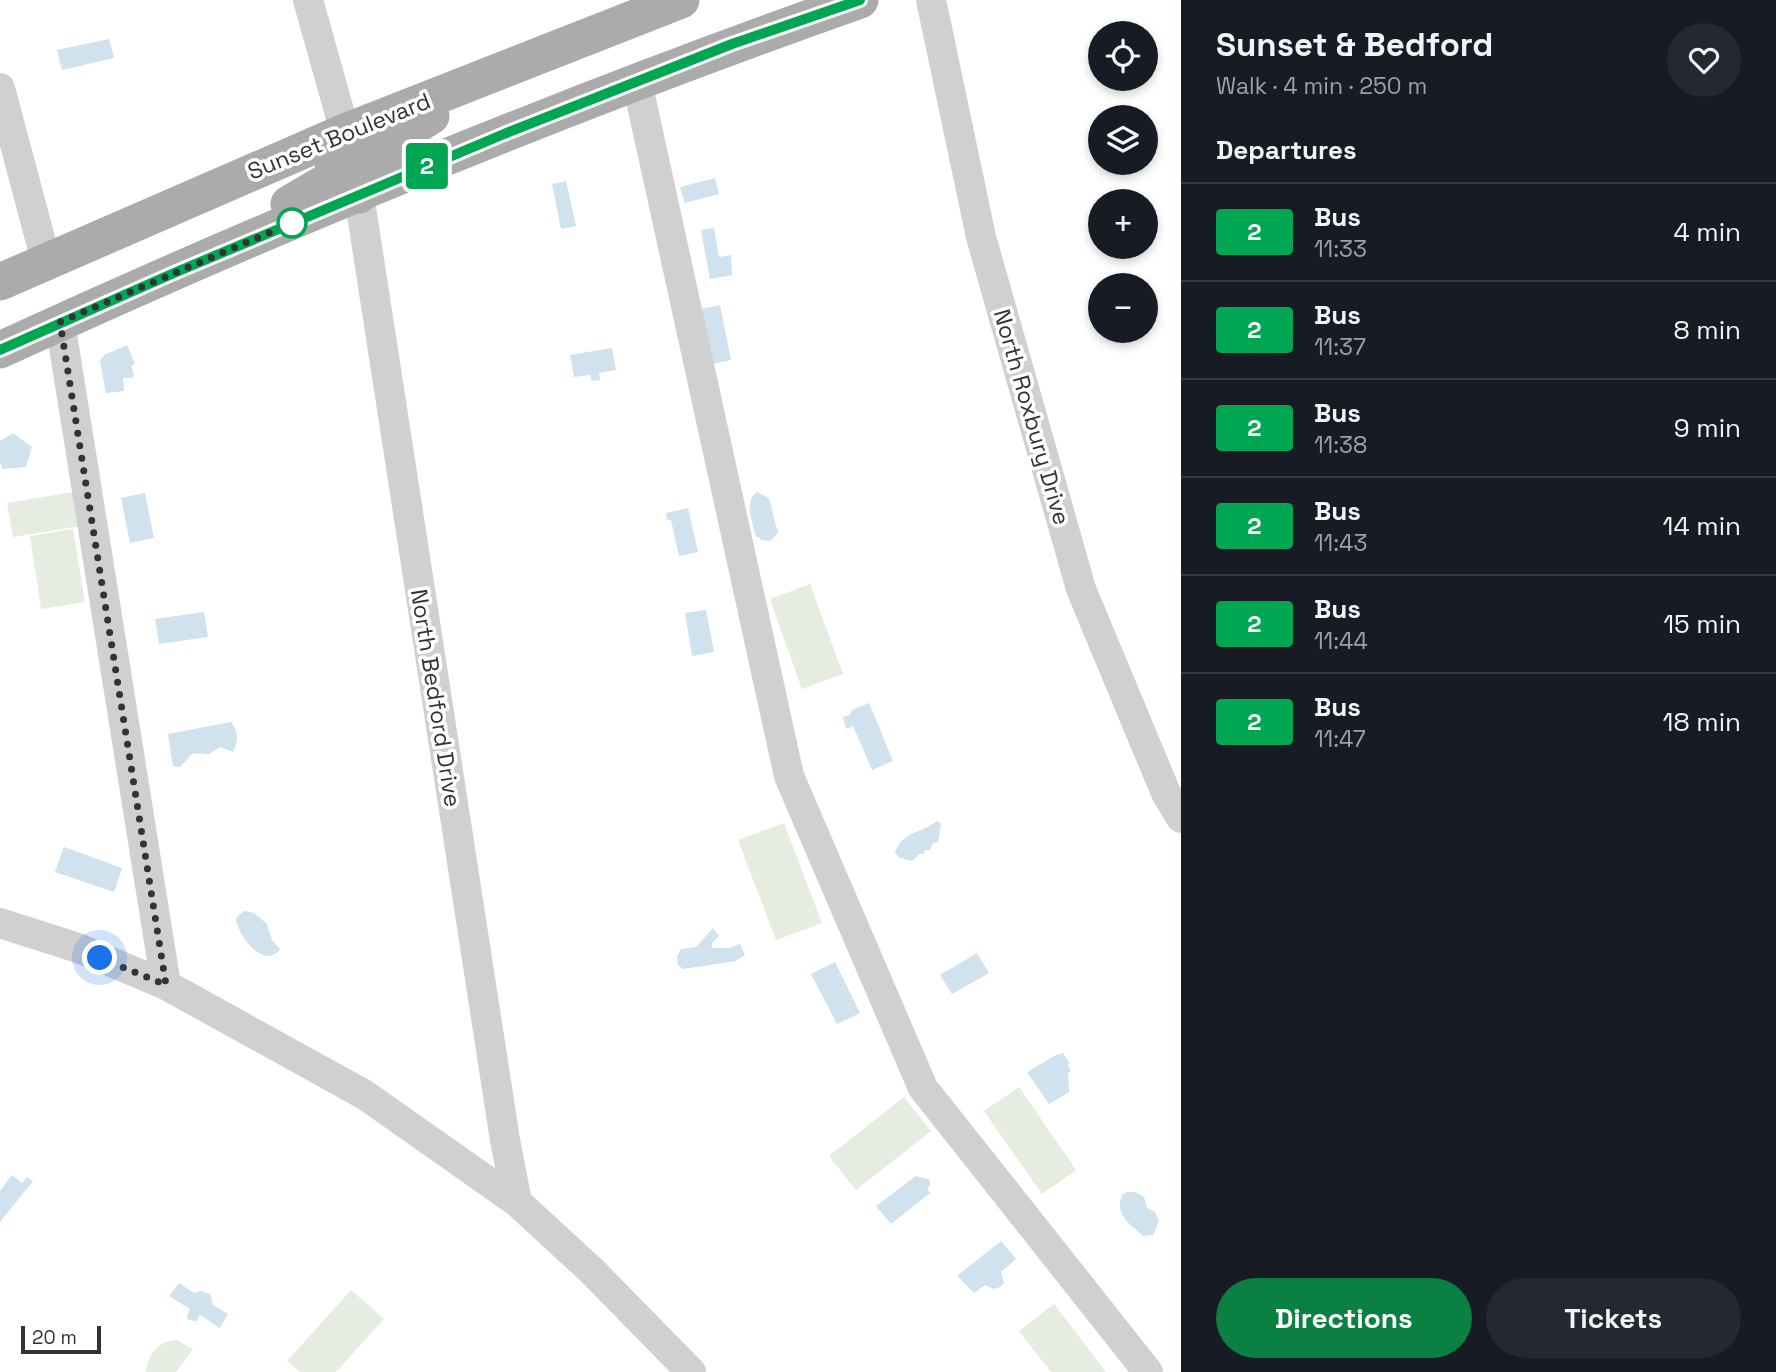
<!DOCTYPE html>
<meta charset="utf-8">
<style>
:root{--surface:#171b24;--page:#242831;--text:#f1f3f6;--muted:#9ea1a6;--line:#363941;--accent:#0b8043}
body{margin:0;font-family:"Space Grotesk",sans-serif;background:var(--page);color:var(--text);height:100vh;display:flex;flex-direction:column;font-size:26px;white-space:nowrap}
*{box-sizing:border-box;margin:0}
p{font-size:23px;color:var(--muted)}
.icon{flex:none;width:38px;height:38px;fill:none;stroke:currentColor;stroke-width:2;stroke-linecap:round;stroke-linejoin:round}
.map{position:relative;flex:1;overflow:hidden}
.panel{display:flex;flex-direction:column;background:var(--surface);width:595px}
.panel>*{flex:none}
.badge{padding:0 14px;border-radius:5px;font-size:24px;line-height:46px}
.fabs{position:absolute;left:1088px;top:21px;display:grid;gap:14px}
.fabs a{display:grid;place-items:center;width:70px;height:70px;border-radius:50%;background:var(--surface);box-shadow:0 4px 10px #0003;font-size:35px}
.scale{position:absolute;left:21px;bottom:18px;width:80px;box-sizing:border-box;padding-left:7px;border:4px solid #333;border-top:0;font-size:19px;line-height:24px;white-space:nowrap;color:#333;-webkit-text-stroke:5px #fff;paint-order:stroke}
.you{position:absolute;width:35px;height:35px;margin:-18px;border:5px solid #fff;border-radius:50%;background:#1a73e8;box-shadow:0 0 0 10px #1a73e833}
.map>.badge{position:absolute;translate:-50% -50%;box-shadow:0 0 0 4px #fff}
h2{padding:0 35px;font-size:26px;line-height:63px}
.round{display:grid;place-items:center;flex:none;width:74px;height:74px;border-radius:37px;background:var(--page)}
.overview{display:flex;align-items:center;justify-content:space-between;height:119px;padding:0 35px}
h1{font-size:33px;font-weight:700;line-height:52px}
.action{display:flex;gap:14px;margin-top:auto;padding:14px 35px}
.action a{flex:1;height:80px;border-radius:42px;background:var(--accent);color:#fff;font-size:28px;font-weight:700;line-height:80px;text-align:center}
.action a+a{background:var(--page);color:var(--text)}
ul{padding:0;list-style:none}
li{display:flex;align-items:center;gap:21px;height:98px;padding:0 35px;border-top:2px solid var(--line)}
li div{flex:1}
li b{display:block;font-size:26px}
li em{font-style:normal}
li .badge{min-width:77px;font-weight:700;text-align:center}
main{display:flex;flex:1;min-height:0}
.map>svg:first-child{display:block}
.green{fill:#e6ecdf}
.water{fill:#cfe2ee}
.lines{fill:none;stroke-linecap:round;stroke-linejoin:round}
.minor{stroke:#d0d0d0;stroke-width:30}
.major{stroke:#ababab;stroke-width:37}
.line-casing{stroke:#fff;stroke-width:16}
.line{stroke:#00a651;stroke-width:10}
.walk{stroke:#333;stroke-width:7;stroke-dasharray:0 12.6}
.stop-dot{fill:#fff;stroke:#00a651;stroke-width:3.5}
.labels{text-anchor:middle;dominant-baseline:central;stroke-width:7;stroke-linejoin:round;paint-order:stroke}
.street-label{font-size:23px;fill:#333;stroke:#fff}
</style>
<main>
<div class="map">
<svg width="1181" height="1372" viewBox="0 0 1181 1372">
<rect width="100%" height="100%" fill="#fff"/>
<!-- green -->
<path class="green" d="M 74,492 L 80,526 L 13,537 L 7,503 Z
M 73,529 L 85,602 L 41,609 L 30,536 Z
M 810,584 L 843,674 L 802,689 L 770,599 Z
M 784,823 L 822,923 L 776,940 L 738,840 Z
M 1019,1087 L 1076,1170 L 1042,1194 L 984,1111 Z
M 904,1097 L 931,1131 L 856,1190 L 829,1156 Z
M 351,1290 L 384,1319 L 336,1372 L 300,1372 L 287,1361 Z
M 1054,1304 L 1106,1372 L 1051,1372 L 1019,1331 Z
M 177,1340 L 193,1349 L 176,1372 L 146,1372 C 149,1353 157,1342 177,1340 Z"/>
<!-- water -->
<path class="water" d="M 109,39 L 114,58 L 62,70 L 57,50 Z
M 715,178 L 719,194 L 685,203 L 680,187 Z
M 566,181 L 576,226 L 561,229 L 552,184 Z
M 714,228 L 719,257 L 731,255 L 732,275 L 710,279 L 701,230 Z
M 720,305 L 731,360 L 712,364 L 701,309 Z
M 127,345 L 135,364 L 131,366 L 134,375 L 132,378 L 123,378 L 124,391 L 106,393 L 100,361 L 104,355 Z
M 612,348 L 616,370 L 599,373 L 600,380 L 592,381 L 590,375 L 574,377 L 570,355 Z
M 13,433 L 32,447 L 26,467 L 3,469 L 0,462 L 0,441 Z
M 757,492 L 769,498 L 778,533 L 770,541 L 761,540 L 759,537 L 756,537 C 753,522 743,502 757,492 Z
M 145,493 L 154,538 L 130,543 L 121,498 Z
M 688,508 L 698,552 L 679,556 L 671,520 L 667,520 L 666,513 Z
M 706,610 L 714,652 L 692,656 L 685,613 Z
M 204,612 L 208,637 L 159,644 L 155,619 Z
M 869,703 L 893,761 L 872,770 L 853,726 L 846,729 L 843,717 L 850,715 L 852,710 Z
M 231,722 C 239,732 238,741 233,752 L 220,747 L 209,754 C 186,754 197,750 180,767 L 173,766 L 168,734 Z
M 937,821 L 941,824 L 938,842 L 933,843 L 930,850 L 925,850 L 924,854 L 919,854 C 909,867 908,857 899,858 L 895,852 C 904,830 921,834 937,821 Z
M 64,847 L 122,868 L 114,892 L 55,872 Z
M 244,911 L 254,913 L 267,924 L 272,940 L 280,949 C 264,971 237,935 236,918 Z
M 713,928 L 719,936 L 712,943 L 712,948 L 729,948 L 740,944 L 745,955 L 736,961 L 683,969 L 678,965 L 677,957 L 681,949 L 696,947 Z
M 977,953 L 989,973 L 952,994 L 940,975 Z
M 835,962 L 860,1013 L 837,1024 L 811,974 Z
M 1063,1053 L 1070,1064 L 1068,1065 L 1071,1072 L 1068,1073 L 1069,1092 L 1049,1104 L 1027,1072 L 1056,1055 Z
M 12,1175 L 22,1183 L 27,1177 L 33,1181 L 0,1222 L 0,1191 Z
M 916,1176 L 930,1180 L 930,1185 L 927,1189 L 930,1193 L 891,1224 L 876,1206 Z
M 1127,1192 L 1135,1192 L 1144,1197 L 1147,1208 L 1155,1212 L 1159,1221 L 1153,1235 L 1143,1236 C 1130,1224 1114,1215 1122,1195 Z
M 1001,1241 L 1016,1259 L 1001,1272 L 1004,1283 L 1000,1287 L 994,1289 L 985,1285 L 974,1293 L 957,1276 Z
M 179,1283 L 194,1293 L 200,1291 L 210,1294 L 213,1305 L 228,1314 L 220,1328 L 200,1315 L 197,1321 L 188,1320 L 187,1316 L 190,1309 L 169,1296 Z"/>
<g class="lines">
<!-- minor -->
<path class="minor" d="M 308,0 L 345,132
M 931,0 L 981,237 L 1081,589 L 1166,793 L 1181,818
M 637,82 L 789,776 L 923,1088 L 1148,1372
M 0,88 L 46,261
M 359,195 L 505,1140 L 517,1202
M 60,322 L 166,985
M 0,923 L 78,948 L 166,985 L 365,1095 L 517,1202 L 592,1271 L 691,1372"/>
<!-- major -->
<path class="major" d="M 359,195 L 379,149 L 431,116
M 289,204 L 330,180 L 345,132
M 0,282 L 345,132 L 681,0
M 0,350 C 281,221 569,103 860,0"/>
</g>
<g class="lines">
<!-- line casing -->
<g class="line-casing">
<path id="line" d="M 0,350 L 174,273 L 504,134 L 732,44 L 860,0"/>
</g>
<!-- line -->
<use href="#line" class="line"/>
<!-- walk -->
<path class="walk" d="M 100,958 L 166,985 L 60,322 L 292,223"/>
</g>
<!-- markers -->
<circle class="stop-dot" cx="292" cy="223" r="14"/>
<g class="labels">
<!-- street labels -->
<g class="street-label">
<text transform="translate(339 136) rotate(-22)">Sunset Boulevard</text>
<text transform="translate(1032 417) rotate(74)">North Roxbury Drive</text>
<text transform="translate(436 698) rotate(81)">North Bedford Drive</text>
</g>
</g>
</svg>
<div class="fabs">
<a><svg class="icon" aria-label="locate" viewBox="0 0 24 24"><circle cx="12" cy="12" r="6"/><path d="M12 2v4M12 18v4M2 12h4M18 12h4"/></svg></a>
<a><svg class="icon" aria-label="layers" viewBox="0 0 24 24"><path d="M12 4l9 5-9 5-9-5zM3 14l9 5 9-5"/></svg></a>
<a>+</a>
<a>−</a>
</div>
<div class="scale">20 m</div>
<div class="you" style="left:100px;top:958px"></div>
<b class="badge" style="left:427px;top:166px;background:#00a651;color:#fff">2</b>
</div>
<section class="panel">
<div class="overview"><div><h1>Sunset &amp; Bedford</h1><p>Walk · 4 min · 250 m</p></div><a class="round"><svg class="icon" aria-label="heart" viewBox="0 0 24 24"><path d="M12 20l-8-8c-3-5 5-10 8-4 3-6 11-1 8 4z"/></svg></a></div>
<h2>Departures</h2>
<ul>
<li><span class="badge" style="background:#00a651;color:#fff">2</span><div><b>Bus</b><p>11:33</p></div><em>4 min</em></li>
<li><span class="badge" style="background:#00a651;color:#fff">2</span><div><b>Bus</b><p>11:37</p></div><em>8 min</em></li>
<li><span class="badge" style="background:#00a651;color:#fff">2</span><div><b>Bus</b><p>11:38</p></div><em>9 min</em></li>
<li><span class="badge" style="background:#00a651;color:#fff">2</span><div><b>Bus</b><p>11:43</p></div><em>14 min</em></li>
<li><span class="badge" style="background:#00a651;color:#fff">2</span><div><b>Bus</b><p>11:44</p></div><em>15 min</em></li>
<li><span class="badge" style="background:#00a651;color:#fff">2</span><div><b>Bus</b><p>11:47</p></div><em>18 min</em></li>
</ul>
<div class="action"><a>Directions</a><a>Tickets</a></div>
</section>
</main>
